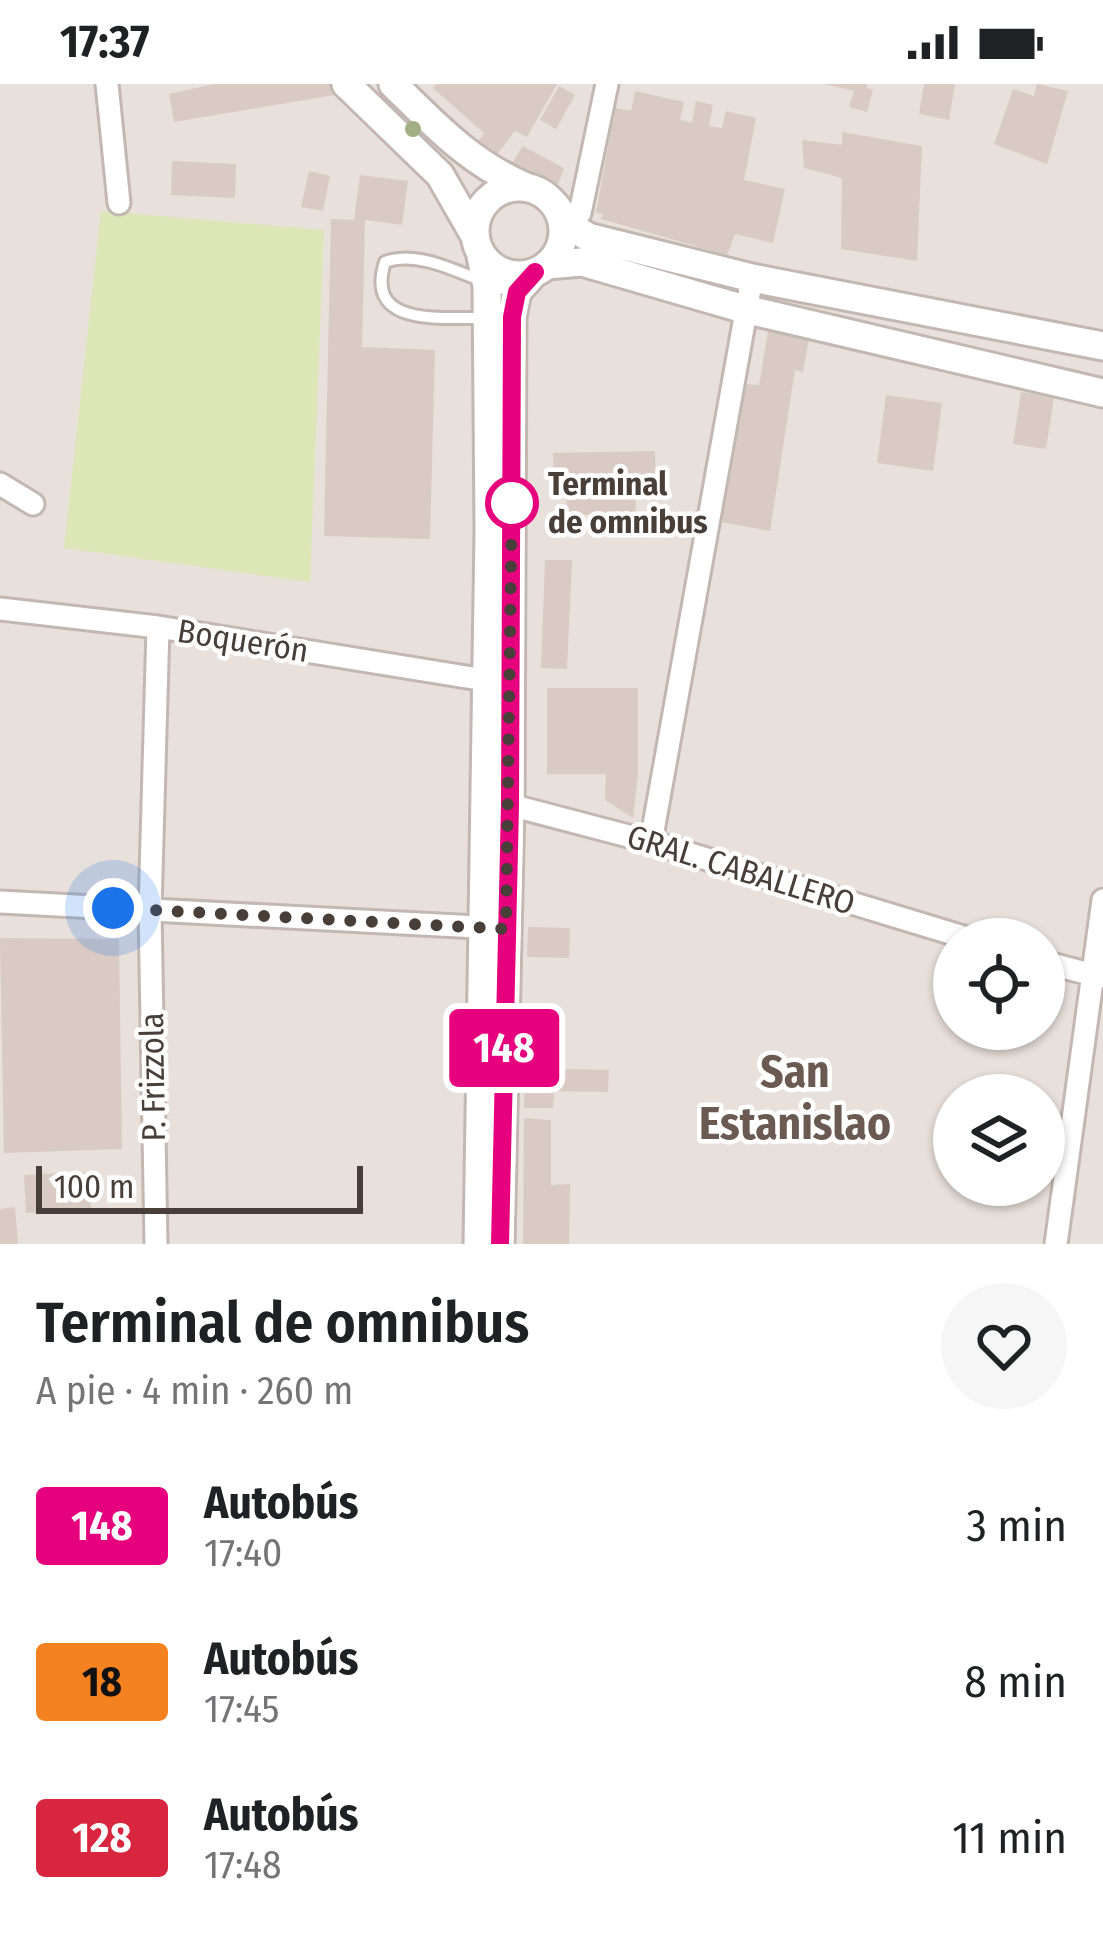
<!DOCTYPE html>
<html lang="es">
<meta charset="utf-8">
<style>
:root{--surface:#fff;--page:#f6f6f6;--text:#202124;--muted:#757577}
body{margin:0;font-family:"Fira Sans Condensed",sans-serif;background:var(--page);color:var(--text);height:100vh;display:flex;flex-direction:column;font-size:45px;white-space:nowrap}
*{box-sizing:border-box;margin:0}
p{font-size:39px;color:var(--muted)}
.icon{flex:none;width:66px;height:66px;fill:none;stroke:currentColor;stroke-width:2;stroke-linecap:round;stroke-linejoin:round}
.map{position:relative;height:1160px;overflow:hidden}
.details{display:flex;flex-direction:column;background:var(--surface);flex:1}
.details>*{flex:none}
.badge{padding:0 24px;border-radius:9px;font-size:42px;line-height:78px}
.tools{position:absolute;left:933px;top:834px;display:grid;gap:24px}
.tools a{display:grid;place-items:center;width:132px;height:132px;border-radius:50%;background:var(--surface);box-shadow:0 3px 9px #0004;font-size:60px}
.scale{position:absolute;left:36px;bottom:30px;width:327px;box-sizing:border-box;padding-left:12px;border:6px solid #493f39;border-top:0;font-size:33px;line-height:42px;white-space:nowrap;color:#493f39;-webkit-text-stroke:9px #fff;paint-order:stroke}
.you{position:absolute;width:60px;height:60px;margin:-30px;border:9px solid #fff;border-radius:50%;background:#1a73e8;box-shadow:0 0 0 18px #1a73e833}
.map>.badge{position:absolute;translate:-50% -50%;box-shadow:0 0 0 6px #fff}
.round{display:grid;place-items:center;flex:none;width:126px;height:126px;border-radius:63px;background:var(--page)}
.overview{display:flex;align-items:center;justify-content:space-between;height:204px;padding:0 36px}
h1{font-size:57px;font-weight:600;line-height:90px}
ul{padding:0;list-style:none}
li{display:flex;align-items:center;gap:36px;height:156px;padding:0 36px}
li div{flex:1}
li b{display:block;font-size:45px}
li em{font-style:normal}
li .badge{min-width:132px;font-weight:700;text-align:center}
.status{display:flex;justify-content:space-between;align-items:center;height:84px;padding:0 60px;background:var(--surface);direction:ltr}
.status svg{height:33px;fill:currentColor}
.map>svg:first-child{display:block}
.residential{fill:#e8e0da;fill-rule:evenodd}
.green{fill:#dde6b7}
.building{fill:#d9cbc4}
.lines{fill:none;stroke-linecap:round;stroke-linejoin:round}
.service-casing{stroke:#c3b8b1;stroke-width:16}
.minor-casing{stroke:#c3b8b1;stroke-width:27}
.tertiary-casing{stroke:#c3b8b1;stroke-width:33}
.service{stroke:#fff;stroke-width:10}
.minor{stroke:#fff;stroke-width:21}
.tertiary{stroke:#fff;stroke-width:27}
.tree{fill:#a2ae84}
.line-casing{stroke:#fff;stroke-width:27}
.line{stroke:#e6007e;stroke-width:18}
.walk{stroke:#493f39;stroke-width:12;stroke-dasharray:0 21.6}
.stop-dot{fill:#fff;stroke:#e6007e;stroke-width:6}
.labels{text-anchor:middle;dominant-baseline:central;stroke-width:9;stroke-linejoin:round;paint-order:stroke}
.stop-label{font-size:33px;font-weight:bold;fill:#493f39;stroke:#fff;text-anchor:start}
.street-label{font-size:33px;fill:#493f39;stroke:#fff}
.district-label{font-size:45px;font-weight:bold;fill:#6b5a51;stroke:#fff}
</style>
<div class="status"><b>17:37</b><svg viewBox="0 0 49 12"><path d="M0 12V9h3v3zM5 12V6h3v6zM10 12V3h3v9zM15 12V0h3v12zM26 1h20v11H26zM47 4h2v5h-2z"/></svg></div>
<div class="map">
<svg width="1103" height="1160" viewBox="0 0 1103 1160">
<rect width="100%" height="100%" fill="#f5efeb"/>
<!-- residential -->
<path class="residential" d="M 0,0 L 1103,0 L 1103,1160 L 0,1160 ZM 954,855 L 1044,855 L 1044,945 L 954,945 ZM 954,1011 L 1044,1011 L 1044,1101 L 954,1101 Z"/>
<!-- green -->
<path class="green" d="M 101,127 L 324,146 L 310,498 L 64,464 Z"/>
<!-- building -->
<path class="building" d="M 214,0 L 331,0 L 341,10 L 174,38 L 169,10 Z
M 436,0 L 557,0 L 527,53 L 515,47 L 495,73 L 477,59 L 484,49 L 433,4 Z
M 824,0 L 867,0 L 867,4 L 873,6 L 867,28 L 849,23 L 854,7 Z
M 924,0 L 955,0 L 949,36 L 919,30 Z
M 1037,0 L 1068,7 L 1047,80 L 994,60 L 1013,5 L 1034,12 Z
M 559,2 L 575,11 L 556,45 L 540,36 Z
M 635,7 L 684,18 L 680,36 L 692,39 L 696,17 L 713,21 L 709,42 L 722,44 L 726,27 L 756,34 L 744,96 L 785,105 L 773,159 L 735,150 L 727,171 L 601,135 L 603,130 L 596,129 L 615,24 L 631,27 Z
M 842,48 L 922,62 L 917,177 L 841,165 L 842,94 L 804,84 L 802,56 L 842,61 Z
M 523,62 L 564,84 L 558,100 L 549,103 L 543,101 L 511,81 Z
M 172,77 L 236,80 L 235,114 L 171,111 Z
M 309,87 L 330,92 L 323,127 L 301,123 Z
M 360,91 L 408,97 L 402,141 L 365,136 L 362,263 L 435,266 L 430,455 L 324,452 L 331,135 L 354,136 Z
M 768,247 L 809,254 L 803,288 L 795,286 L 770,447 L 721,438 L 744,300 L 759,301 Z
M 1021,308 L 1054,313 L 1046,365 L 1013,360 Z
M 886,311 L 942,319 L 933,387 L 877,379 Z
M 655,367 L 656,402 L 554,403 L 553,369 Z
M 635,405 L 636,430 L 567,431 L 566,406 Z
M 545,476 L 572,476 L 567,585 L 541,584 Z
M 547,604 L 638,604 L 638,690 L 633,734 L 605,716 L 606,690 L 547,690 Z
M 528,843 L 570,844 L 569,874 L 527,873 Z
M 0,854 L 119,855 L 122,1065 L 4,1069 Z
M 525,984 L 609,986 L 608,1008 L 554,1007 L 553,1024 L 524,1024 Z
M 524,1034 L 551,1036 L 551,1101 L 570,1100 L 569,1160 L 523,1160 Z
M 89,1088 L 91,1126 L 26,1129 L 24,1091 Z
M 15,1123 L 18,1160 L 0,1160 L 0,1125 Z"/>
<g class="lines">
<!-- service casing -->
<g class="service-casing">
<path id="service" d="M 485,234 C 442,233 364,244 385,178 C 425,163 476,200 515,208"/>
</g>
<!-- minor casing -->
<g class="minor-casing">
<path id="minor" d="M 107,0 L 119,119
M 563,152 L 580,129 L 607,0
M 0,400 L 33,420
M 0,525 L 158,543 L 485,596
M 510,721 L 651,758 L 970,855
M 651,758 L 752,194
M 0,818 L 497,844
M 1044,878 L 1101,893
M 156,1160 L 150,826 L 158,543
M 1056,1160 L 1103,816"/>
</g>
<!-- tertiary casing -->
<g class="tertiary-casing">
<path id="tertiary" d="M 346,0 L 440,91 L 475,152
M 393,0 C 437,43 470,79 528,104
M475 147a44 44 0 1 1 88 0a44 44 0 1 1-88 0Z
M 555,121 L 572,143 L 588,153 L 752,194 L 1103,262
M 547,181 L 582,178 L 744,225 L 1103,309
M 478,1160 L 489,447 L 487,202 L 480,167
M 500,1160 L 510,721 L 512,233 L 517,208 L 535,188"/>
</g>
<!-- service -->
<use href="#service" class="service"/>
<!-- minor -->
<use href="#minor" class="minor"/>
<!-- tertiary -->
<use href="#tertiary" class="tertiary"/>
</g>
<!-- trees -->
<circle class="tree" cx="413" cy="45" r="8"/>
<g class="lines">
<!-- line casing -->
<g class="line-casing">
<path id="line" d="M 500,1160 L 510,721 L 512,233 L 517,208 L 535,188"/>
</g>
<!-- line -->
<use href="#line" class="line"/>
<!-- walk -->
<path class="walk" d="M 113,824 L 506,845 L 512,405 L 512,419"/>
</g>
<!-- markers -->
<circle class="stop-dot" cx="512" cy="419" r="24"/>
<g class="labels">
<!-- stop labels -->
<g class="stop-label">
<text x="548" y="400">Terminal<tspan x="548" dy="38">de omnibus</tspan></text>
</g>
<!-- street labels -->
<g class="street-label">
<text transform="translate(243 557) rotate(9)">Boquerón</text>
<text transform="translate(741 786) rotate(17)">GRAL. CABALLERO</text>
<text transform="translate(153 993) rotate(-91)">P. Frizzola</text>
</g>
<!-- district labels -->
<g class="district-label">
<text x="795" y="988">San<tspan x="795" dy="52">Estanislao</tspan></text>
</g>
</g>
</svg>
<div class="tools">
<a><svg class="icon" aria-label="locate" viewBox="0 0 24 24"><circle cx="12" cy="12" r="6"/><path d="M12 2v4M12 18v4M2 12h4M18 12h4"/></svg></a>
<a><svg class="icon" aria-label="layers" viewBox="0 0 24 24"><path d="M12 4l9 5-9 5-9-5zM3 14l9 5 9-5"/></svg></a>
</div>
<div class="scale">100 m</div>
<div class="you" style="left:113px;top:824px"></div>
<b class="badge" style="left:504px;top:964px;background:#e6007e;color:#fff">148</b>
</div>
<section class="details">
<div class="overview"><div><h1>Terminal de omnibus</h1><p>A pie · 4 min · 260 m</p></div><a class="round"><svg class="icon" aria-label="heart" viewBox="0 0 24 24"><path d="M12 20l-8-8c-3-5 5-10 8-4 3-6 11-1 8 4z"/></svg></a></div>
<ul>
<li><span class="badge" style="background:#e6007e;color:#fff">148</span><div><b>Autobús</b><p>17:40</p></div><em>3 min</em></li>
<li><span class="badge" style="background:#f58220;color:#111">18</span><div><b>Autobús</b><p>17:45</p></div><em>8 min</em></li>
<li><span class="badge" style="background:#d7263d;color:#fff">128</span><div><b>Autobús</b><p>17:48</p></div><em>11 min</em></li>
</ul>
</section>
